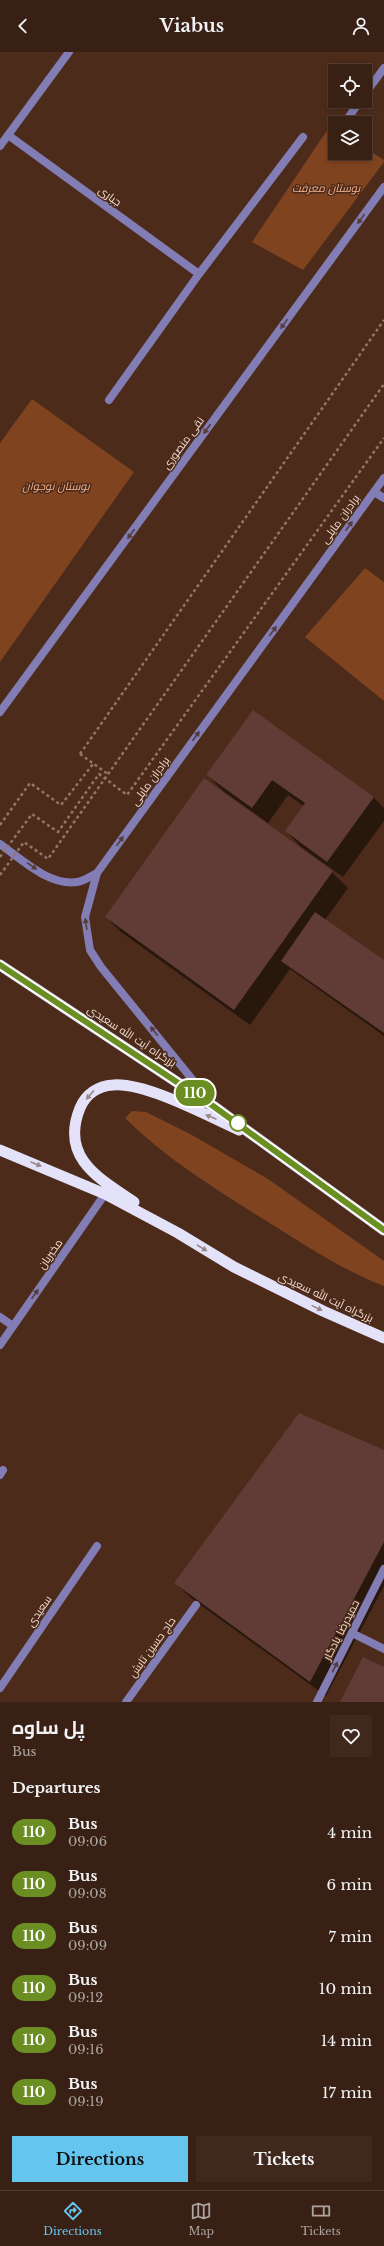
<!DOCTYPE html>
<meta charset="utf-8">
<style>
:root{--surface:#392014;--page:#40281d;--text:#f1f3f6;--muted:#aba3a0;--line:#533e34;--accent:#64c5ee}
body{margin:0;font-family:"Libre Baskerville",Cairo,serif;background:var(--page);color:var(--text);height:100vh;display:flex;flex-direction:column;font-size:15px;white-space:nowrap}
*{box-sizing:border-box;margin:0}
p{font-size:13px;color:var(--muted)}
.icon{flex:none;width:22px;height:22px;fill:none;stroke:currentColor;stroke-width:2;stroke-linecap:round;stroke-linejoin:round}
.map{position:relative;height:1650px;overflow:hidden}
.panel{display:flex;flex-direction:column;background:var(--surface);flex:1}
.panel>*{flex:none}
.badge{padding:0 8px;border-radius:13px;font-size:14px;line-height:26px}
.controls{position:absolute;left:328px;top:12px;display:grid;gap:8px}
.controls a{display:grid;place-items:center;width:44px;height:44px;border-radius:0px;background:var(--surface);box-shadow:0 2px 6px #0003,0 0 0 1px var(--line);font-size:20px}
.map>.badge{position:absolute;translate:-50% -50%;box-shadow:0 0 0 2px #fff}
h2{padding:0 12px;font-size:15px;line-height:36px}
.round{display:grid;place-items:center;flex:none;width:42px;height:42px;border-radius:0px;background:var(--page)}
.overview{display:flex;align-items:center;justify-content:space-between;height:68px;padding:0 12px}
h1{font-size:19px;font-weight:700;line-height:30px}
.primary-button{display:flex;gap:8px;margin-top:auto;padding:8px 12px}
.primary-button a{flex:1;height:46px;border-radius:0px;background:var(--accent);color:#111;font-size:16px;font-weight:700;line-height:46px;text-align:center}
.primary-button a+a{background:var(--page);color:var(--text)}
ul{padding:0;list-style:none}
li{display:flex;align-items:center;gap:12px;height:52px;padding:0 12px}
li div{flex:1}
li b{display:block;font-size:15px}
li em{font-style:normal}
li .badge{min-width:44px;font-weight:700;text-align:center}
header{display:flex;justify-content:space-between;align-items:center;height:52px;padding:0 12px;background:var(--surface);font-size:18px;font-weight:700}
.tabs{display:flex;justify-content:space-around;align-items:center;height:56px;border-top:1px solid var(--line);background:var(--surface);font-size:11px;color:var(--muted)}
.tabs a{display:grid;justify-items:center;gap:2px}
.tabs .on{color:var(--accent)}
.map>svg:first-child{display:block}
.green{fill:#804320}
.shadow{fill:#0007}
.building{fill:#613b36}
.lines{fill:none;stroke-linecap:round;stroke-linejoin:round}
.path{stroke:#927668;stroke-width:2.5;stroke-dasharray:3 3;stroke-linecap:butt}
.minor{stroke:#827db5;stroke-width:8}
.tertiary{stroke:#827db5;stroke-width:8}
.trunk{stroke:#e4e2f9;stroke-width:11}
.path-bridge{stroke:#927668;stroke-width:2.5;stroke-dasharray:3 3;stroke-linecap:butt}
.oneway{fill:#573b39}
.oneway2{fill:#98868a}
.line-casing{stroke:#fff;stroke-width:9}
.line{stroke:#6b8e23;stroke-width:6}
.stop-dot{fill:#fff;stroke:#6b8e23;stroke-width:2}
.labels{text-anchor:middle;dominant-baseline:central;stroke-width:3;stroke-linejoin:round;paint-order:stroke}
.park-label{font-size:11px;font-style:italic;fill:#f5b18e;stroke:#4c2b1a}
.street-label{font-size:11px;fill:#f1dcd1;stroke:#4c2b1a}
</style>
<header><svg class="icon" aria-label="back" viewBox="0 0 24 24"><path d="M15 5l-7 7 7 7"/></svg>Viabus<svg class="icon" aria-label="person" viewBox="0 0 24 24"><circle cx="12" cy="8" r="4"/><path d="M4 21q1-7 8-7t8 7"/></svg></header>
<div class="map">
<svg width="384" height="1650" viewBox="0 0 384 1650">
<rect width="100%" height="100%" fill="#4c2b1a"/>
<!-- green -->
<path class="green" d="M 330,74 L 335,77 L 335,101 L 365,101 L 365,96 L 384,108 L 384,110 L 303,218 L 252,190 Z
M 32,347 L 134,420 L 0,610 L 0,391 Z
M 365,516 L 384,530 L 384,649 L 305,585 Z
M 132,1059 L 146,1060 L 192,1083 L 268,1127 L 384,1209 L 384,1234 C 342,1218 303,1192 265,1168 C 217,1138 166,1107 125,1066 Z"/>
<!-- shadow -->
<path class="shadow" d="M 253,659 L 374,746 L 384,756 L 384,769 L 343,825 L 301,795 L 286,779 L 304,754 L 288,743 L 268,771 L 223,739 L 207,723 Z
M 204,728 L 332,820 L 348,836 L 325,868 L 384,910 L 384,984 L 290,917 L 250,973 L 121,880 L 106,865 Z
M 384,1399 L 384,1534 L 326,1644 L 191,1546 L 175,1531 Z"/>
<!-- building -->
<path class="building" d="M 253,658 L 374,745 L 327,810 L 285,779 L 305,751 L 272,728 L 252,756 L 206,723 Z
M 204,726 L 333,819 L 234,958 L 105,865 Z
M 315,860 L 384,908 L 384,981 L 281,909 Z
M 299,1361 L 384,1398 L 384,1490 L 310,1630 L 174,1531 Z
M 363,1605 L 384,1615 L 384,1650 L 340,1650 Z"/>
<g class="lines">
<!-- path -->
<path class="path" d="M 80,702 L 384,268"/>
<!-- minor -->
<path class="minor" d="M 365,42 L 384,16
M 348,66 L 360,49
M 8,83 L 199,222
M 109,348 L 199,222 L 303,85
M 374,440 L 384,446
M 0,1265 L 13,1274
M 0,1293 L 105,1142
M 0,1423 L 3,1418
M 352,1581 L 384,1597
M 0,1636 L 97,1494
M 126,1650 L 196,1553"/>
<!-- tertiary -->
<path class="tertiary" d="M 0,94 L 69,0
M 0,660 L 384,135
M 0,792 C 21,807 49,834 77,830 C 84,829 91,824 97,821
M 209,1048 L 101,915 L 90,898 L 85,865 L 97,821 L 384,426
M 317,1650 L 384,1517"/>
<!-- trunk -->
<path class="trunk" d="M 0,913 L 213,1054 L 384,1178
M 0,1098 L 105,1142 L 178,1181 L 234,1215 L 323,1259 L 384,1286
M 134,1150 C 98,1126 60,1105 80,1056 C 86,1042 98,1034 113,1033 C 145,1030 208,1064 239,1078"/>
<!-- path-bridge -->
<path class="path-bridge" d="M 80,702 L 109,723
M 0,773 L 30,731 L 61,753 L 93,712
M 0,805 L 32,762 L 58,780 L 99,722 L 127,743 L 384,386
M 0,823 L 24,790 L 48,807 L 384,332"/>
</g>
<!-- one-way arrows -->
<defs><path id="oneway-solid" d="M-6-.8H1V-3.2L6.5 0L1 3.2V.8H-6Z"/></defs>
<g class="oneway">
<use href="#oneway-solid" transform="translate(361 167) rotate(126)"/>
<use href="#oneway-solid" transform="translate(284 272) rotate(126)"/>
<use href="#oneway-solid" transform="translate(207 377) rotate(126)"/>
<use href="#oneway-solid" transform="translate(349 474) rotate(-54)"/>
<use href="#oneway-solid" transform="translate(131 482) rotate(126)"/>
<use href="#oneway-solid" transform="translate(273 579) rotate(-54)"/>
<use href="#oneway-solid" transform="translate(196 684) rotate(-54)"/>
<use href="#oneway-solid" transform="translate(120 789) rotate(-54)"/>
<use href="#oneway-solid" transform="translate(32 814) rotate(35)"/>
<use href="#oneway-solid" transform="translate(86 872) rotate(-98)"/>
<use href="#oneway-solid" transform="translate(154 979) rotate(-128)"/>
<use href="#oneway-solid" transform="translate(35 1242) rotate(-55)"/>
<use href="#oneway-solid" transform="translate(335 1615) rotate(-63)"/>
</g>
<g class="oneway2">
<use href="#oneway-solid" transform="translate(90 1043) rotate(131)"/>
<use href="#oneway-solid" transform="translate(211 1065) rotate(-157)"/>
<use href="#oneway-solid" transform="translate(36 1112) rotate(23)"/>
<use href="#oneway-solid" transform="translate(202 1196) rotate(31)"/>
<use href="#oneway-solid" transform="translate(317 1256) rotate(26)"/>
</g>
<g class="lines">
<!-- line casing -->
<g class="line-casing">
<path id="line" d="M 0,913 L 213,1054 L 384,1178"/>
</g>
<!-- line -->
<use href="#line" class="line"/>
</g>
<!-- markers -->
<circle class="stop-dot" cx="238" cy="1071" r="8"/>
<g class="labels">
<!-- park labels -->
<g class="park-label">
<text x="326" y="136">بوستان معرفت</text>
<text x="56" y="434">بوستان نوجوان</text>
</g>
<!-- street labels -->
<g class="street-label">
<text transform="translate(110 144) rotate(36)">جباری</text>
<text transform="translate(183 391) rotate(-54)">نقی منصوری</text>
<text transform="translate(340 467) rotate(-54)">برادران مایلی</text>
<text transform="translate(150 729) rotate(-54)">برادران مایلی</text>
<text transform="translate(132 984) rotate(33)">بزرگراه آیت الله سعیدی</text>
<text transform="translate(50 1202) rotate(-55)">مخبریان</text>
<text transform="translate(326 1245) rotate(25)">بزرگراه آیت الله سعیدی</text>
<text transform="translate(39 1559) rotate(-56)">سعيدی</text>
<text transform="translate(341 1578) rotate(-63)">حمیدرضا یادگار</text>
<text transform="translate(152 1595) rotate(-54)">حاج حسین تابش</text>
</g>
</g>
</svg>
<div class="controls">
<a><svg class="icon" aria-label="locate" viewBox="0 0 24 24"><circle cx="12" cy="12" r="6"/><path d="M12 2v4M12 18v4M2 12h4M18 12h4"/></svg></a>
<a><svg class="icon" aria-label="layers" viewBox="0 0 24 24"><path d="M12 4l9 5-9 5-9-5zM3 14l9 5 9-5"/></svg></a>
</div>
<b class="badge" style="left:195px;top:1041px;background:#6b8e23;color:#fff">110</b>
</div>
<section class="panel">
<div class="overview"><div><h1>پل ساوه</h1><p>Bus</p></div><a class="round"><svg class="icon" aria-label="heart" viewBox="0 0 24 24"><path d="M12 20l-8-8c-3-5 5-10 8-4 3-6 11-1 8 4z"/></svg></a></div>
<h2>Departures</h2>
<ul>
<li><span class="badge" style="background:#6b8e23;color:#fff">110</span><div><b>Bus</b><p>09:06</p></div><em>4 min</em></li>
<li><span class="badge" style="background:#6b8e23;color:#fff">110</span><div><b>Bus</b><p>09:08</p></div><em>6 min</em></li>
<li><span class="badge" style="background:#6b8e23;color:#fff">110</span><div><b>Bus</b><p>09:09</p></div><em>7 min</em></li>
<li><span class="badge" style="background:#6b8e23;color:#fff">110</span><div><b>Bus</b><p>09:12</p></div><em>10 min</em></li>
<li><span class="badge" style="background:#6b8e23;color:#fff">110</span><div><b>Bus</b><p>09:16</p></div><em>14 min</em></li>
<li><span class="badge" style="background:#6b8e23;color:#fff">110</span><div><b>Bus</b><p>09:19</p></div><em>17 min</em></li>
</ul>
<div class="primary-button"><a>Directions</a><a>Tickets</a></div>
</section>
<nav class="tabs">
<a class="on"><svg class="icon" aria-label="directions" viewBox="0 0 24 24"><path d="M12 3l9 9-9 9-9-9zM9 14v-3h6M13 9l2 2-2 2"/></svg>Directions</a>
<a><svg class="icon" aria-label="map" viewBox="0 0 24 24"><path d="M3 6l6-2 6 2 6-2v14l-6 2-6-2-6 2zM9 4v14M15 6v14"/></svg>Map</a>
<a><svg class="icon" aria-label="tickets" viewBox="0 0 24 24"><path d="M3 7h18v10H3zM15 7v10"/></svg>Tickets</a>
</nav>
